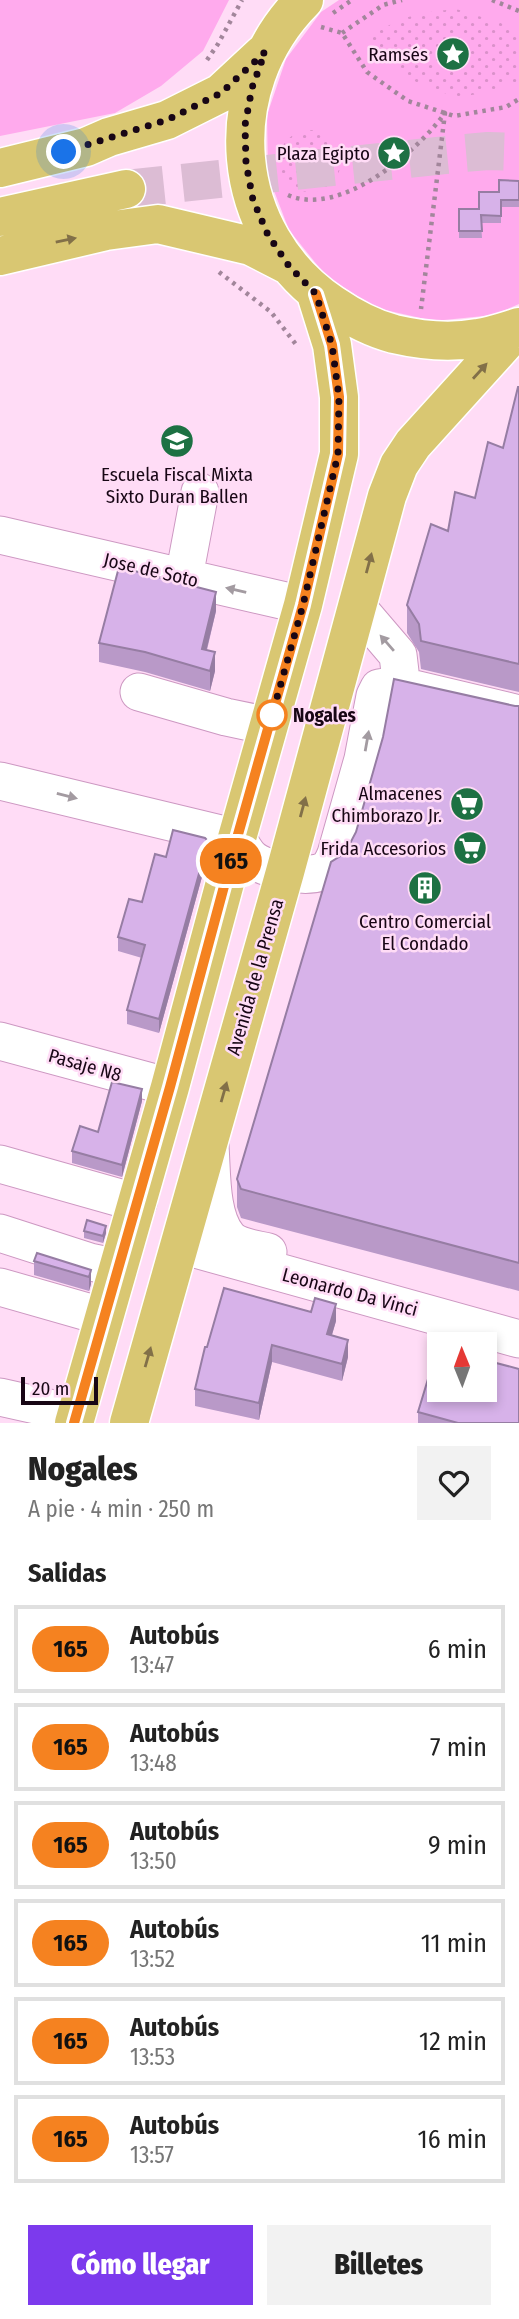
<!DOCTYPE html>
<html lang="es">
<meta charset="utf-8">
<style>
:root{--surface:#fff;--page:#f2f2f2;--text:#222;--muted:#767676;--line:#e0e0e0;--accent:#7c3aed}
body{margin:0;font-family:"Fira Sans Condensed",sans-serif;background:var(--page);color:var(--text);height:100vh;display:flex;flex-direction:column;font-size:26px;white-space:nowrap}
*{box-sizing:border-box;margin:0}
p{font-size:23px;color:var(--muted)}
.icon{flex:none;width:38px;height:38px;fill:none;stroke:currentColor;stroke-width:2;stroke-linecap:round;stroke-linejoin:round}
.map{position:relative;height:1423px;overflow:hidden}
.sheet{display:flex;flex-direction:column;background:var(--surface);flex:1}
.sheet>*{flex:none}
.badge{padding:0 14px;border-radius:23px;font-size:24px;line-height:46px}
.needle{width:46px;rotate:359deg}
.fabs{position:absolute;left:427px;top:1332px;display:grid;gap:14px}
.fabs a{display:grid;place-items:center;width:70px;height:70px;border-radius:0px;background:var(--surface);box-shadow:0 4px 10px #0003;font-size:35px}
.scale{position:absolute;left:21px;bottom:18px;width:77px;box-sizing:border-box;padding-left:7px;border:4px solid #180615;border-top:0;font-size:19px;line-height:24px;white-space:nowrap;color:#180615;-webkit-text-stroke:5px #ffdcf6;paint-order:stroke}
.you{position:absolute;width:35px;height:35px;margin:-18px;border:5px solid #fff;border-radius:50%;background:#1a73e8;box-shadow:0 0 0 10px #1a73e833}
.map>.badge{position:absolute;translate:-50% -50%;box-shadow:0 0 0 4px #fff}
h2{padding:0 28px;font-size:26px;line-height:63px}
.round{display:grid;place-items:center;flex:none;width:74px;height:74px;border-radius:0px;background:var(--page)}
.headline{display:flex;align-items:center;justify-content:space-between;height:119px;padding:0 28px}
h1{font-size:33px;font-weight:800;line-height:52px}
.button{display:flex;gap:14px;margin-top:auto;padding:14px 28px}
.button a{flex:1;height:80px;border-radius:0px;background:var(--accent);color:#fff;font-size:28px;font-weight:800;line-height:80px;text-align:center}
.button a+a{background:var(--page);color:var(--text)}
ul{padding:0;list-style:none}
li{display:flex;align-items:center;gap:21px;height:88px;margin:0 14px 10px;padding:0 14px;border:4px solid var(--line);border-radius:0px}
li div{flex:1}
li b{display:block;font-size:26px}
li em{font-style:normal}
li .badge{min-width:77px;font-weight:700;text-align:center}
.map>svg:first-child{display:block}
.grass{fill:#ffaaed}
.garden{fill:url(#garden-dots)}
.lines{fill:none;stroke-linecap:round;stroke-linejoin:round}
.major-tunnel{stroke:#dcbcd4;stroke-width:38;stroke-dasharray:38 19;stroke-linecap:butt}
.minor-casing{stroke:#cd98c2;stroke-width:39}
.major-casing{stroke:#fff;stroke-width:41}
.path{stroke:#a2869b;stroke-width:4.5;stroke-dasharray:3.5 5;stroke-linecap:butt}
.minor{stroke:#fff;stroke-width:37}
.major{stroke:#d9c772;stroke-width:38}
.wall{fill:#b999c8}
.shaded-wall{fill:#967da3}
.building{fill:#d7b2e9;stroke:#967da3;stroke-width:2}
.oneway{fill:#827048}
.oneway2{fill:#a39ba1}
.line-casing{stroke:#fff;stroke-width:16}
.line{stroke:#f58220;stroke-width:10}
.walk{stroke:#180615;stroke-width:7;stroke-dasharray:0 12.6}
.stop-dot{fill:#fff;stroke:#f58220;stroke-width:3.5}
.labels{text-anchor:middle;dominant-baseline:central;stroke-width:5;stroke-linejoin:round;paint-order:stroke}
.poi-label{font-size:19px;fill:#180615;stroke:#ffdcf6;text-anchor:end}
.street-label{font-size:19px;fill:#180615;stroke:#ffdcf6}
.stop-label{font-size:19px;font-weight:bold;fill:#180615;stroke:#ffdcf6;text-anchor:start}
</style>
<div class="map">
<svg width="519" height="1423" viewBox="0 0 519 1423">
<defs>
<pattern id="garden-dots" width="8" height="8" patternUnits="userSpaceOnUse" patternTransform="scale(1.75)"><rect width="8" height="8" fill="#ffaaed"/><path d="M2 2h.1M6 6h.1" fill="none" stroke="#da91ca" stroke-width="1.8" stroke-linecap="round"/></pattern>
</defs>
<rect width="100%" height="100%" fill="#ffdcf6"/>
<!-- grass -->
<path class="grass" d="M 0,0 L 229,0 L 203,51 L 161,86 L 115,113 L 0,136 Z
M 339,0 L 519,0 L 519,304 L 494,315 L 434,321 L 376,308 L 326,276 L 289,230 L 268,175 L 267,115 L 286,59 L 321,12 Z"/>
<!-- garden -->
<path class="garden" d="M 456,9 L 501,23 L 519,37 L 519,80 L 517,82 C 498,89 479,96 458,96 C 451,96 444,93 437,90 C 405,80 387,66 368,38 C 403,15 416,13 456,9 Z
M279 161a31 31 0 1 1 62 0a31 31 0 1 1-62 0Z"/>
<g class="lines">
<!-- major-tunnel -->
<path class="major-tunnel" d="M 126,189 L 465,153 L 488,151 L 519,152"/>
<!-- minor casing -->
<g class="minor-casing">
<path id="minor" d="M 0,535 L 303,605
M 184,577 L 200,492
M 357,607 L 398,655 L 400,672 L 397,685
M 139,692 L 226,717 L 269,726
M 0,781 L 237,838 C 241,844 245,852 250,857 C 263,870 312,882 328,868 C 332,864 334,859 336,854 L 363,759 L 375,696 L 379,688 L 397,685 L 519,714
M 0,1041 L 170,1087
M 210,1146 C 212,1172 210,1216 228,1237 C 236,1247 256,1249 268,1252
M 0,1164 L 138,1203
M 0,1233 L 90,1262 L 119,1268
M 181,1245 L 519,1339
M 0,1287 L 105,1317
M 0,1397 L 76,1414"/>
</g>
<!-- major casing -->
<g class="major-casing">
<path id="major" d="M 304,0 C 216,88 228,234 332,304 C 351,317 371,328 394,334 C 420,340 451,343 478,338 C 492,336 506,331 519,327
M 0,168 L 86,147 L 109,137 L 167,120 L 221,93 L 263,54
M 0,217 L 126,189
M 0,256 L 106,231 L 158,224 L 251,246 L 288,265
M 74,1423 L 170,1087 L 237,838 L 303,605 L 339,454 L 339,397 L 332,345 L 316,294
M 129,1423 L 285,872 L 387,496 L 399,465 L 413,444 L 519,327"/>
</g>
<!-- path -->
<path class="path" d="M 492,0 L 519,11
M 333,13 L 352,0
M 321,27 L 342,33 L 367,72 L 408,101 L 454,116 L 506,107 L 519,99
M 342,33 L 383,5 L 402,0
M 207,60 L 218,44 L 242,0
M 288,195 C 340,218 417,152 445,113 L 421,309
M 219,272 L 271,312 L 298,347"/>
<!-- minor -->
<use href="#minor" class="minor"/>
<!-- major -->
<use href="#major" class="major"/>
</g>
<!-- wall -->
<path class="wall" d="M 519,181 L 519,207 L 501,207 L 501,223 L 481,223 L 482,238 L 459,238 L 459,209 L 479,209 Z
M 519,387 L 519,692 L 421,669 L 419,652 L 407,633 L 407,605 L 448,531 L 475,498 L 503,448 Z
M 216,611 L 207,650 L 215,671 L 210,691 L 145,672 L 99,662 L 99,643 Z
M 515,706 L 519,706 L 519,1291 L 241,1218 L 237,1207 L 237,1179 L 345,853 Z
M 208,855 L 159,1033 L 127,1024 L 127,1010 L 142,958 L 118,951 L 118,937 L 142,902 L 166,857 Z
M 142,1101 L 122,1177 L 72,1163 L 72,1151 Z
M 84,1231 L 106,1233 L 103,1243 L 84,1238 Z
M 34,1261 L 91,1270 L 91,1284 L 89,1291 L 34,1275 Z
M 336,1321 L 332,1335 L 348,1357 L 342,1381 L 272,1362 L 259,1420 L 195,1406 L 195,1389 L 207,1347 Z
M 418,1412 L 519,1423 L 418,1423 Z"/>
<!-- shaded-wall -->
<path class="shaded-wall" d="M 216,592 L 216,611 L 202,668 L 202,649 Z
M 215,652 L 215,671 L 210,691 L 210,671 Z
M 208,841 L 208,855 L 159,1033 L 159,1019 Z
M 142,1089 L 142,1101 L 122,1177 L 122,1165 Z
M 106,1226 L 106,1233 L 103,1243 L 103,1236 Z
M 91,1270 L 91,1284 L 89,1291 L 89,1277 Z
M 336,1304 L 336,1321 L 327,1351 L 327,1334 Z
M 348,1340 L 348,1357 L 342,1381 L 342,1364 Z
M 272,1345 L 272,1362 L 259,1420 L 259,1403 Z"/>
<!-- building -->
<path class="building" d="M 499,180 L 519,181 L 519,200 L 501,200 L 501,216 L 481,215 L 482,231 L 459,231 L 459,209 L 479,209 L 479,192 L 499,192 Z
M 518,387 L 519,387 L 519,664 L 421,641 L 419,624 L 407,605 L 431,524 L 448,531 L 455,492 L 475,498 L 488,442 L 503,448 Z
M 119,567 L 216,592 L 202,649 L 215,652 L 210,671 L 145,652 L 99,643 Z
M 394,679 L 515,706 L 519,706 L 519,1263 L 241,1189 L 237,1179 L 331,862 L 345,853 L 356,832 L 383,737 Z
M 173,830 L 205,838 L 208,841 L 159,1019 L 127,1010 L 145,945 L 118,937 L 129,899 L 142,902 L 155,854 L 166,857 Z
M 112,1082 L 142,1089 L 122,1165 L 72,1151 L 80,1126 L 98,1132 Z
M 87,1220 L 106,1226 L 103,1236 L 84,1231 Z
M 37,1253 L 91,1270 L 89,1277 L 34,1261 Z
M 224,1288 L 311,1312 L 315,1298 L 336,1304 L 327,1334 L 348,1340 L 342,1364 L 272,1345 L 259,1403 L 195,1389 L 205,1347 L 207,1347 Z
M 438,1346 L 439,1346 L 439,1390 L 485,1390 L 485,1360 L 519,1369 L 519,1423 L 458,1423 L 418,1412 Z"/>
<!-- one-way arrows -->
<defs><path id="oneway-solid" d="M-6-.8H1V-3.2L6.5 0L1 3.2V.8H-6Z" transform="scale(1.75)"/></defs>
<g class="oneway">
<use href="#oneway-solid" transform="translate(66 240) rotate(-12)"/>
<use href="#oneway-solid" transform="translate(480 371) rotate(-48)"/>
<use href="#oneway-solid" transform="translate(369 563) rotate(-75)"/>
<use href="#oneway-solid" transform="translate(303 807) rotate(-75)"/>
<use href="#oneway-solid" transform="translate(224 1092) rotate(-74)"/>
<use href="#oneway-solid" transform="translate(148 1357) rotate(-74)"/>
</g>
<g class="oneway2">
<use href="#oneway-solid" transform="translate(236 590) rotate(-167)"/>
<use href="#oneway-solid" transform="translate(387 643) rotate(-131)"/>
<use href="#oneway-solid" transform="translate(367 741) rotate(-80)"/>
<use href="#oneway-solid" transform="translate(67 796) rotate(14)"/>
</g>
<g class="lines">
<!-- line casing -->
<g class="line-casing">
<path id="line" d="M 74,1423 L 170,1087 L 237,838 L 303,605 L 338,454 L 339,397 L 332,345 L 316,294"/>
</g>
<!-- line -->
<use href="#line" class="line"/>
<!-- walk -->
<path class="walk" d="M 64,152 L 167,120 L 221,93 L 265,52 L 252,88 L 245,125 L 246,163 L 253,200 L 268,235 L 289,266 L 316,294 L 332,345 L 339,397 L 338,454 L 303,605 L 269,726 L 272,715"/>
</g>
<!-- icons -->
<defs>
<g id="sight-disc" transform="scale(1.75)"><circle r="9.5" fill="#1d7143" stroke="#ffdcf6"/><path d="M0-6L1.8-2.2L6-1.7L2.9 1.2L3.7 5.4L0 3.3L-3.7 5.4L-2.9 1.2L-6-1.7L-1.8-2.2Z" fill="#fff"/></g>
<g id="school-disc" transform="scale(1.75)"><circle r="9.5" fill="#1d7143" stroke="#ffdcf6"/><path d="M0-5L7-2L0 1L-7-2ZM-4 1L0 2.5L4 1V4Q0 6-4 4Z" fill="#fff"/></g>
<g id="supermarket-disc" transform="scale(1.75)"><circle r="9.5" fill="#1d7143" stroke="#ffdcf6"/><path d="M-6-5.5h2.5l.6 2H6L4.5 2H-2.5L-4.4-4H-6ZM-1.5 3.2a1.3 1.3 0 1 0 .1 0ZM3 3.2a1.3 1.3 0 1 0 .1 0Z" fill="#fff"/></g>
<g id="building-disc" transform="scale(1.75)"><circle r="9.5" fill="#1d7143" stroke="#ffdcf6"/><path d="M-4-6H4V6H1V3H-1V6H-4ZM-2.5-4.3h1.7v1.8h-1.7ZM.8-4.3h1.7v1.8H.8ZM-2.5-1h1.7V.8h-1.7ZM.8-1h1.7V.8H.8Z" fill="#fff"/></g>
</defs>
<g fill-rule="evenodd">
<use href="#sight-disc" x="453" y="54"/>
<use href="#sight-disc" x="394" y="153"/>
<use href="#school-disc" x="177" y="441"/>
<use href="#supermarket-disc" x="467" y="804"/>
<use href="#supermarket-disc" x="470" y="848"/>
<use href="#building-disc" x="425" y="888"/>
</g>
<!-- markers -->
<circle class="stop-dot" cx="272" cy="715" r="14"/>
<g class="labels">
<!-- poi labels -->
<g class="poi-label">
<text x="428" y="54">Ramsés</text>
<text x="370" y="153">Plaza Egipto</text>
<text x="177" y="474" text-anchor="middle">Escuela Fiscal Mixta<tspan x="177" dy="22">Sixto Duran Ballen</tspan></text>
<text x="442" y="793">Almacenes<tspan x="442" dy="22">Chimborazo Jr.</tspan></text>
<text x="446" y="848">Frida Accesorios</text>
<text x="425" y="921" text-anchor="middle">Centro Comercial<tspan x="425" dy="22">El Condado</tspan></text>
</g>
<!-- street labels -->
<g class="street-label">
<text transform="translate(151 570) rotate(13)">Jose de Soto</text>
<text transform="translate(255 977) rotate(-74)">Avenida de la Prensa</text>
<text transform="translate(85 1065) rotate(16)">Pasaje N8</text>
<text transform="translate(350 1292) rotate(15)">Leonardo Da Vinci</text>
</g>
<!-- stop labels -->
<g class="stop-label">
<text x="293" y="715">Nogales</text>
</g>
</g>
</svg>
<div class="fabs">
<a><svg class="needle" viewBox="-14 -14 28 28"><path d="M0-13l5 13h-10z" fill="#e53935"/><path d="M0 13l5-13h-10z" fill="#767676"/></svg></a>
</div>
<div class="scale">20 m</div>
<div class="you" style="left:64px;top:152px"></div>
<b class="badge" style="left:231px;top:861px;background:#f58220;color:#111">165</b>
</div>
<section class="sheet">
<div class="headline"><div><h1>Nogales</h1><p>A pie · 4 min · 250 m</p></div><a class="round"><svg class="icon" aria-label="heart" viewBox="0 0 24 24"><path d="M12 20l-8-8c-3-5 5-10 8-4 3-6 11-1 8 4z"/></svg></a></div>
<h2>Salidas</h2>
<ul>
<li><span class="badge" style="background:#f58220;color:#111">165</span><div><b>Autobús</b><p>13:47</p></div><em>6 min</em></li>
<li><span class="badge" style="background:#f58220;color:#111">165</span><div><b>Autobús</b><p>13:48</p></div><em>7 min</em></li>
<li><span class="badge" style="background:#f58220;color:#111">165</span><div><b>Autobús</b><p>13:50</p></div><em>9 min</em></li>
<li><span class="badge" style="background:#f58220;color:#111">165</span><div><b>Autobús</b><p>13:52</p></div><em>11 min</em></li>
<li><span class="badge" style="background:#f58220;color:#111">165</span><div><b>Autobús</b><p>13:53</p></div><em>12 min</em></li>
<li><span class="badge" style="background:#f58220;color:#111">165</span><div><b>Autobús</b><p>13:57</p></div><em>16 min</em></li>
</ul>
<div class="button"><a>Cómo llegar</a><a>Billetes</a></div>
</section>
